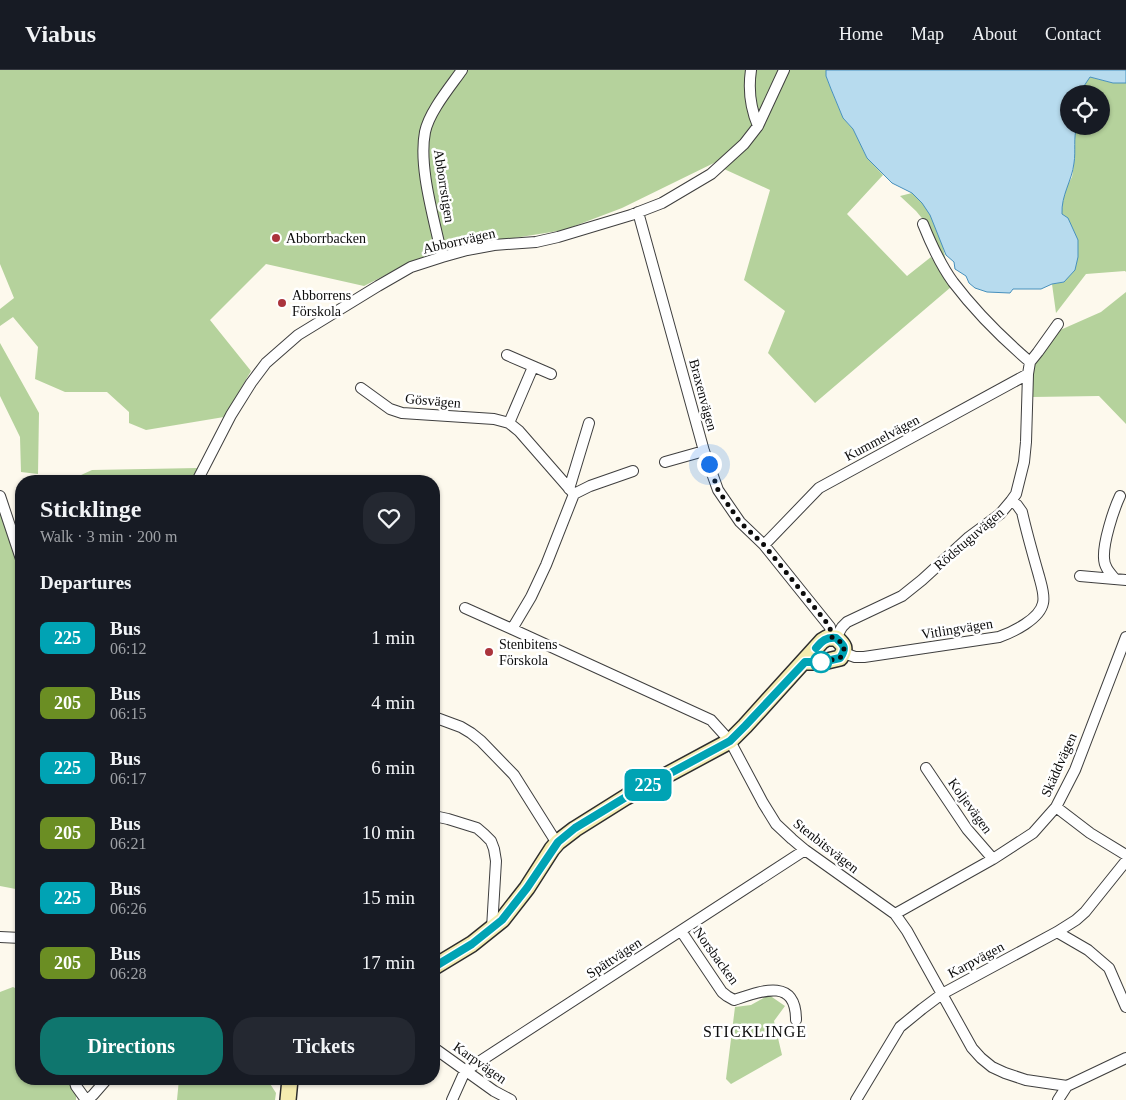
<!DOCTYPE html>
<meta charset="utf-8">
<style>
:root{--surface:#171b24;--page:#242831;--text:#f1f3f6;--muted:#9ea1a6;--line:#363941;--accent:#0f766e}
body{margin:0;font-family:"Times New Roman",serif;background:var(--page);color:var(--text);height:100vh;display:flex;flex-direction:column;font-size:19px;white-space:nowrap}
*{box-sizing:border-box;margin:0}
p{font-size:16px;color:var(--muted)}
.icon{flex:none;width:28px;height:28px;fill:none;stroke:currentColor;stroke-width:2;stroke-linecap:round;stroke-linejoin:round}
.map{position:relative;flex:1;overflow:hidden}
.side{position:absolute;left:15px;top:405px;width:425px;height:610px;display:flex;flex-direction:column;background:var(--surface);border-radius:20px;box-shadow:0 1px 4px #0004}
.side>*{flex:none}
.badge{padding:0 10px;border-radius:8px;font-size:18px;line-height:32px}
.tools{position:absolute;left:1060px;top:15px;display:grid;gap:10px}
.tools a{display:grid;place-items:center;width:50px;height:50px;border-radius:50%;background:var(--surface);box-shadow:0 1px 4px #0004;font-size:25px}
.you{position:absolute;width:25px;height:25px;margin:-12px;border:4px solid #fff;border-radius:50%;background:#1a73e8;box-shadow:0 0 0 8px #1a73e833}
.map>.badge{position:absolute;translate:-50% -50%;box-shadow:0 0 0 2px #fff}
h2{padding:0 25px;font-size:19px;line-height:45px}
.round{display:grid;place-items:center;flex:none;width:52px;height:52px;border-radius:20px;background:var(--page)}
.headline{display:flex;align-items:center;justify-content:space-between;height:85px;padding:0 25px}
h1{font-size:24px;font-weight:600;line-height:38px}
.primary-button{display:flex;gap:10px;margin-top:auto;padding:10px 25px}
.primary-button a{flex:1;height:58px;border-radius:20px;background:var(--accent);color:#fff;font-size:20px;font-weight:600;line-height:58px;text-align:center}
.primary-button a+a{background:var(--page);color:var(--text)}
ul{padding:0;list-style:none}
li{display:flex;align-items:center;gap:15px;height:65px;padding:0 25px}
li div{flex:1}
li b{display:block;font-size:19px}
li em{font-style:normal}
li .badge{min-width:55px;font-weight:700;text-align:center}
header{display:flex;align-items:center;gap:30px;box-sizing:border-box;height:70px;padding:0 25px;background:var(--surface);border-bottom:1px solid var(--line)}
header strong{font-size:24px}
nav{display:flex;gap:28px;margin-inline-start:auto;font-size:18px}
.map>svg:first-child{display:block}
.forest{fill:#b5d29c}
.water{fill:#b7dbee;stroke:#4790bd}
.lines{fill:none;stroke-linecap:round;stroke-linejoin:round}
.street-casing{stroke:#3f3f3f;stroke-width:12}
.secondary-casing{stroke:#2e2e2e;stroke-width:18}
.street{stroke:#fff;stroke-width:10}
.secondary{stroke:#f5ecaf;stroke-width:15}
.line-casing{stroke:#fff;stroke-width:11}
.line{stroke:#00a3b4;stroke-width:8}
.walk{stroke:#0c0c0c;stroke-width:5;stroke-dasharray:0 9}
.poi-dot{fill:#ab343c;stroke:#fff;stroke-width:2}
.stop-dot{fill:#fff;stroke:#00a3b4;stroke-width:2.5}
.labels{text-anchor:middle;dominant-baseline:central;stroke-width:5;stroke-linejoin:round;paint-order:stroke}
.street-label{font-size:14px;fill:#0c0c0c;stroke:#fff}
.poi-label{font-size:14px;fill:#0c0c0c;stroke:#fff;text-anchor:start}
.quarter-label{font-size:16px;letter-spacing:1px;fill:#0c0c0c;stroke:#fff}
</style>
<header>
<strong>Viabus</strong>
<nav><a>Home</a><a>Map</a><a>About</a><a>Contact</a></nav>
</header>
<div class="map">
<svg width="1126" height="1030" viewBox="0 0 1126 1030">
<rect width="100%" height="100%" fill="#fdf9ed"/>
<!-- forest -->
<path class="forest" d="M 0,0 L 826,0 L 826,6 L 831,19 L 843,48 L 853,59 L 867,88 L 883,105 L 847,144 L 907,206 L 931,187 L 951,217 L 815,333 L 768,283 L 785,241 L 744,210 L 770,120 L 724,99 L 720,90 L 622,138 L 564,160 L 464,176 L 413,191 L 364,216 L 266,194 L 210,250 L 251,301 L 224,347 L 146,360 L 129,353 L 129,342 L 107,322 L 65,322 L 35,309 L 38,277 L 13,247 L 0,256 L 0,239 L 14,228 L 0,194 Z
M 1090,7 L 1113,13 L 1126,13 L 1126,202 L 1125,201 L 1086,204 L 1056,243 L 1052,214 L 1064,212 L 1061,134 L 1065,120 L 1072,107 L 1074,94 L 1075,61 L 1077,56 L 1101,56 L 1101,24 L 1077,24 L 1082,19 Z
M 912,123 C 916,127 920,131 924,135 C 935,150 945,177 946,195 L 926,153 L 916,141 L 900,126 Z
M 1126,222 L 1126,354 L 1099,326 L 1032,327 L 1034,283 L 1058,261 L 1101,242 Z
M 0,273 L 39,343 L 38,404 L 21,402 L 20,367 L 0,326 Z
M 198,398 L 190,411 L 68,411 L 92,400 Z
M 0,426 L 13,480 L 21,497 L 21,820 L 0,816 Z
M 13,917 L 21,921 L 21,1009 L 70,1009 L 76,1025 L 76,1030 L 0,1030 L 0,922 Z
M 769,925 L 785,936 L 774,951 L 782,985 L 731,1014 L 726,1009 L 735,937 L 751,935 Z
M 179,1009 L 267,1009 L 276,1023 L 275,1030 L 177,1030 Z"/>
<!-- water -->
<path class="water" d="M 826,0 L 1126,0 L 1126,13 L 1113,13 L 1090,7 L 1082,19 L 1077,24 L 1069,24 L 1069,56 L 1077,56 C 1073,68 1076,81 1074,93 C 1072,111 1061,125 1062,144 L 1068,148 L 1078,170 L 1078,187 L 1075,200 L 1064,212 L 1052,214 L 1041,219 L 1013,219 L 1010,223 L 987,222 L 975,218 L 969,213 L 966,206 L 955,199 L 954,192 L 946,185 L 930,145 L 922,133 L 912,123 L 892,113 L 867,88 L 853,59 L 843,48 L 831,19 L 826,6 Z"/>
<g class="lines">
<!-- street casing -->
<g class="street-casing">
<path id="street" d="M 751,0 C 748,20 750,37 758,56
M 638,142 L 704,381 L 718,420 L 740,452 L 764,475 L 830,557 L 831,567
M 923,154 C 931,174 940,194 953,212 C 975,241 1002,268 1030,292
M 442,187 C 435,151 418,98 425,62 C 429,42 450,17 462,0
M 507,285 L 551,304
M 361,318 L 390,339 L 402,343 L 494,349 L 509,353 L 519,361 L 574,424 L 546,495 L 531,527 L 512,559
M 509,353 L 533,297
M 665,392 L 704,381
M 197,411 L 231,345 L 251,313 L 266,293 L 298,265 L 378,216 L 411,197 L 442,187 L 467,180 L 494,175 L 536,172 L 558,167 L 631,145 L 662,133 L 711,104 L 744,74 L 758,56 L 784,0
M 569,419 L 589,353
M 574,424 L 590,416 L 633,401
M 0,426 L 21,489
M 764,475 L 819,418 L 1028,304
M 1080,506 L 1126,510
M 1115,509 C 1110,503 1104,497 1104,488 C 1103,473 1113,441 1120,426
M 465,538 L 512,559 L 711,650 L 730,671 L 763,733 L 776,754 L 792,769 L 805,780 L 895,844 L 907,861 L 972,978 L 981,988 L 992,997 L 1005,1003 L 1026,1010 L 1067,1016
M 836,568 L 842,557 L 847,552 L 902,526 L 922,510 L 969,467 L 1000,444 L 1011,431 L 1016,424 L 1024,392 L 1026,372 L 1028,304 L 1030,292 L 1038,282 L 1058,254
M 844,583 L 855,587 L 864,587 L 999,567 C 1013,562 1040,549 1043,533 C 1045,525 1041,514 1039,506 C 1033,485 1027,464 1022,442 L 1017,435 L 1011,431
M 434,647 L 461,657 L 471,663 L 481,671 L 514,705 L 553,767 L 558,772
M 926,698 L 967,759 L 993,789
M 1056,737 L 1090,763 L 1126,785
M 434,746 L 448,749 L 477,758 L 484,764 L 491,771 L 494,779 L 496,791 L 492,858
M 895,844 L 993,789 L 1033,763 L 1056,737 L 1075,700 L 1126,567
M 681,861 L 722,922 L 727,926 L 734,930 C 761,921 796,907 796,950
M 1057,862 L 1088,880 L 1109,898 L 1126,937
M 0,867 L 21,868
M 434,978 L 494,1021 L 511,1030
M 74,1009 L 76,1016 L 86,1030
M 87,1030 L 93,1025 L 107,1009
M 452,1030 L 465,1001 L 805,780
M 856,1030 L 900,957 L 922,939 L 942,924 L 1057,862 L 1076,850 L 1085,842 L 1126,791
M 1058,1030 L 1067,1016 L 1126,988"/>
</g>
<!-- secondary casing -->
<g class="secondary-casing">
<path id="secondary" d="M 434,897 L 472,874 L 502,850 L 527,818 L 552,779 L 558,772 L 575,759 L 626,727 L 730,671 L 745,656 L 822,571 L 827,568 L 836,568 C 844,575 847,578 840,588 L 823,592 L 805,592
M 288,1030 L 290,1009"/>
</g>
<!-- street -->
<use href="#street" class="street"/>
<!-- secondary -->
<use href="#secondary" class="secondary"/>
</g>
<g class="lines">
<!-- line casing -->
<g class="line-casing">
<path id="line" d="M 434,897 L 472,874 L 502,850 L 527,818 L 558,772 L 575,758 L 626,727 L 730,671 L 745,656 L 805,592 L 822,592 L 840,588 C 847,578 844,575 836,568 C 826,567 822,571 816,578"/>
</g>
<!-- line -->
<use href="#line" class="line"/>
<!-- walk -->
<path class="walk" d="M 709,394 L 718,420 L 740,452 L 764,475 L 815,538 L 830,557 L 831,567 L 836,568 C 844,575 847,578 840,588 L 821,592"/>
</g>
<!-- markers -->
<g class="poi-dot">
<circle cx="276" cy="168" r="5"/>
<circle cx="282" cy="233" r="5"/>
<circle cx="489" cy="582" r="5"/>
</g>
<circle class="stop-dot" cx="821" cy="592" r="10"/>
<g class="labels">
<!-- street labels -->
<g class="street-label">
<text transform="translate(444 116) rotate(81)">Abborrstigen</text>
<text transform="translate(459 171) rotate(-13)">Abborrvägen</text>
<text transform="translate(703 325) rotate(75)">Braxenvägen</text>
<text transform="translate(433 331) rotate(5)">Gösvägen</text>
<text transform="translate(882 368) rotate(-28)">Kummelvägen</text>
<text transform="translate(969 469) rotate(-41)">Rödstuguvägen</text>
<text transform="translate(957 559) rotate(-9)">Vitlingvägen</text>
<text transform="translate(1059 695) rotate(-66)">Skäddvägen</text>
<text transform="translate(970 736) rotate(54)">Koljevägen</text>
<text transform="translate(826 776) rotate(38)">Stenbitsvägen</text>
<text transform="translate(716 886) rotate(54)">Norsbacken</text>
<text transform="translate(614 888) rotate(-33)">Spättvägen</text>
<text transform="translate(976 890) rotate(-28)">Karpvägen</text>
<text transform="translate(480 993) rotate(35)">Karpvägen</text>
</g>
<!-- poi labels -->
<g class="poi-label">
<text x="286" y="168">Abborrbacken</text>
<text x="292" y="225">Abborrens<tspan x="292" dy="16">Förskola</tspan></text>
<text x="499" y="574">Stenbitens<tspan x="499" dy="16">Förskola</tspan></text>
</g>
<!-- quarter labels -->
<g class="quarter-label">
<text x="755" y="961">STICKLINGE</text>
</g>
</g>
</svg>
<div class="tools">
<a><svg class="icon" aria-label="locate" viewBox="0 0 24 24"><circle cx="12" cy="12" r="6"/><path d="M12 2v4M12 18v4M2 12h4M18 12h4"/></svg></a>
</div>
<div class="you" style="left:709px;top:394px"></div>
<b class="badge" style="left:648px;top:715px;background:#00a3b4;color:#fff">225</b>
<section class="side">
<div class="headline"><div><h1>Sticklinge</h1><p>Walk · 3 min · 200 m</p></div><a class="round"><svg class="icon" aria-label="heart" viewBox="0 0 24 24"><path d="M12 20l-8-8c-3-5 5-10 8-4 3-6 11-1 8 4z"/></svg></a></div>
<h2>Departures</h2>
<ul>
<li><span class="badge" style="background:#00a3b4;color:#fff">225</span><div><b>Bus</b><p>06:12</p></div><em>1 min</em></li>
<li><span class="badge" style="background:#6b8e23;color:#fff">205</span><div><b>Bus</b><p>06:15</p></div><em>4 min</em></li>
<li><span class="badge" style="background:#00a3b4;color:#fff">225</span><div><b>Bus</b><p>06:17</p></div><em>6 min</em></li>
<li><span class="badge" style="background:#6b8e23;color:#fff">205</span><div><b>Bus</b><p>06:21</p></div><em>10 min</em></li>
<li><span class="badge" style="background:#00a3b4;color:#fff">225</span><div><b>Bus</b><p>06:26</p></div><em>15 min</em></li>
<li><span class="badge" style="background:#6b8e23;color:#fff">205</span><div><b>Bus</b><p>06:28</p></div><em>17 min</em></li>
</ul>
<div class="primary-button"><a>Directions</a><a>Tickets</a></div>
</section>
</div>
